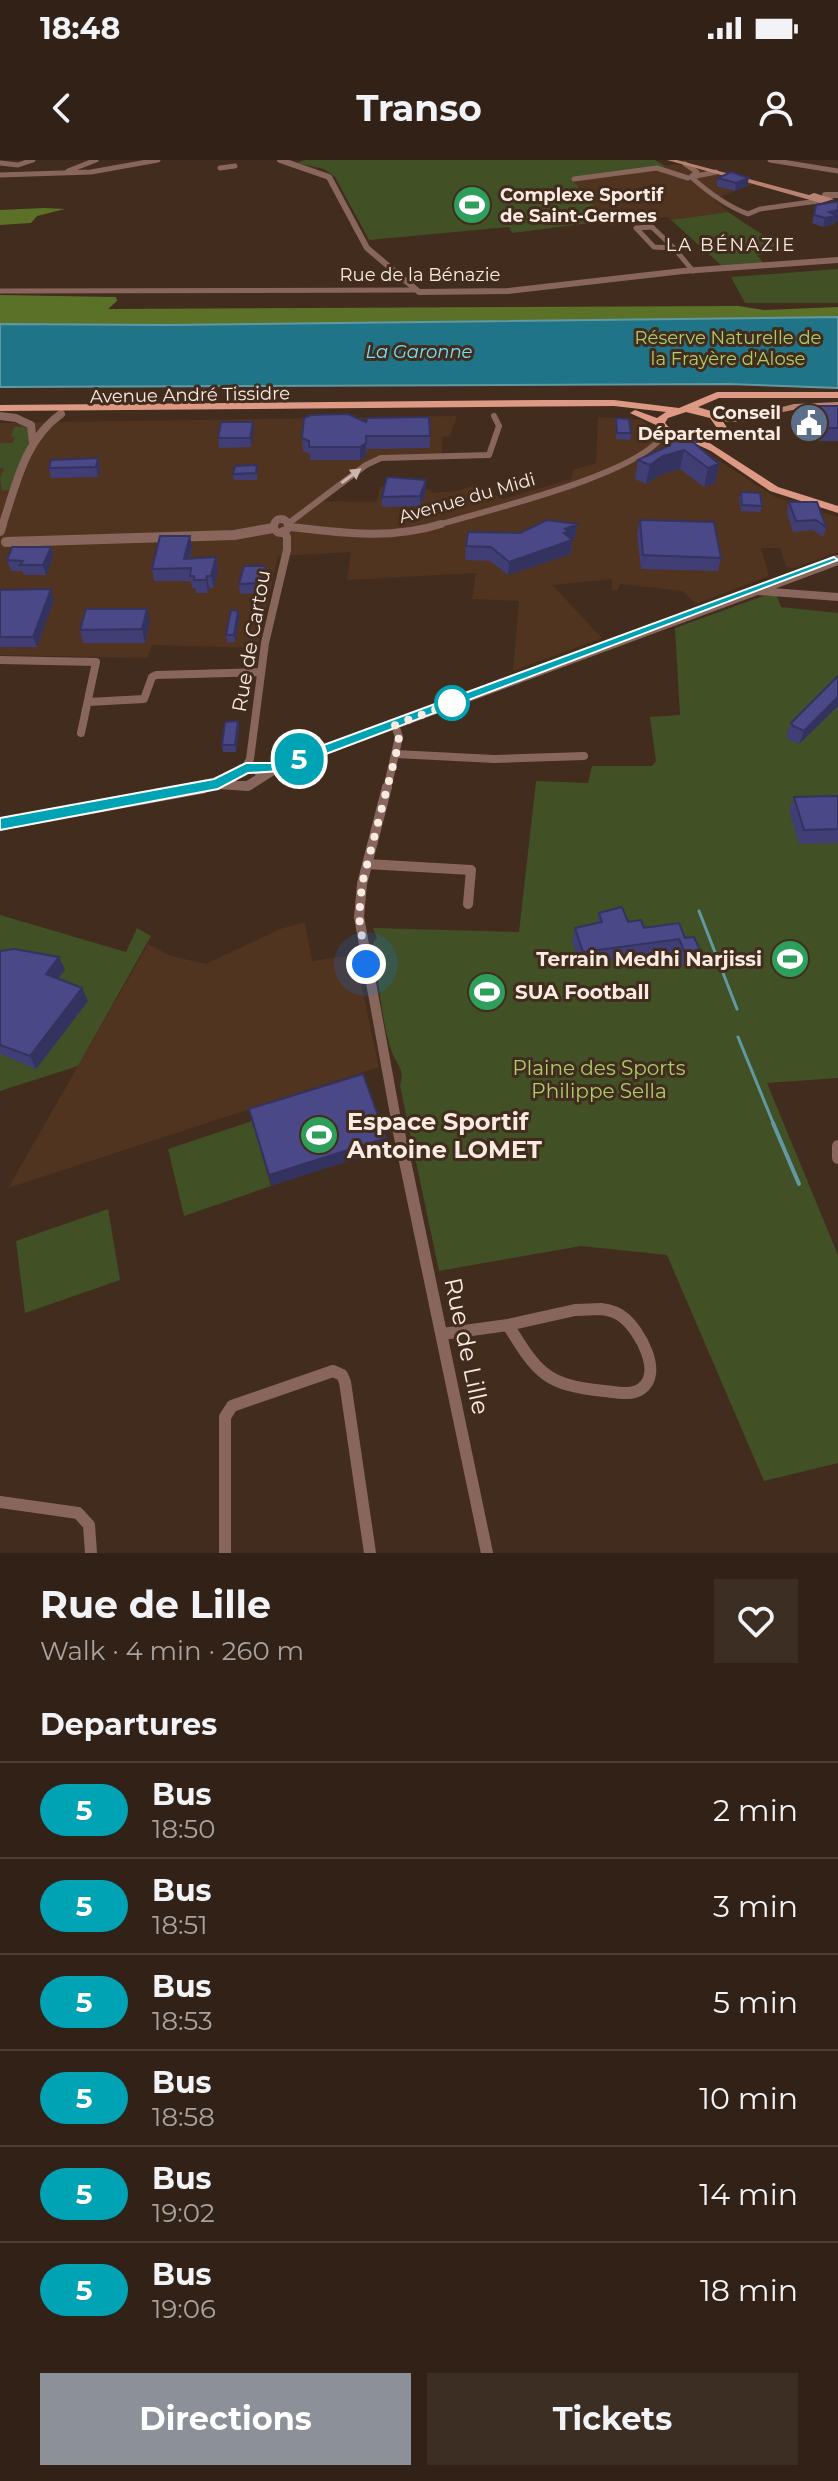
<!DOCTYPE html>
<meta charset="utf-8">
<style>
:root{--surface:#322116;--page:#3d2e23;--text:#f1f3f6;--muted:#a8a3a1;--line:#4d3e35;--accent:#8c9099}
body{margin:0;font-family:Montserrat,sans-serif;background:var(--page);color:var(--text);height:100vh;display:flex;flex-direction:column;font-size:30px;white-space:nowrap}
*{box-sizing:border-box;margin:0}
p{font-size:26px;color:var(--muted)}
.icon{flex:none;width:44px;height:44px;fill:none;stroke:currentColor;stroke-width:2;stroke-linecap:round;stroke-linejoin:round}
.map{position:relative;height:1393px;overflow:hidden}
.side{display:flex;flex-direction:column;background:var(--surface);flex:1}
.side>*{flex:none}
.badge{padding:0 16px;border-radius:26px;font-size:28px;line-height:52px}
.you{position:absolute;width:40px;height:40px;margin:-20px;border:6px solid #fff;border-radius:50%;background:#1a73e8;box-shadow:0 0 0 12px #1a73e833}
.map>.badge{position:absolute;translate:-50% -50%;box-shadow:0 0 0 4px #fff}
h2{padding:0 40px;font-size:30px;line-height:72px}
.round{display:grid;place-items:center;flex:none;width:84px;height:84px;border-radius:0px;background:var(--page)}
.overview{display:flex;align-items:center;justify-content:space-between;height:136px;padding:0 40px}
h1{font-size:38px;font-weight:700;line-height:60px}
.button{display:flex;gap:16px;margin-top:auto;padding:16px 40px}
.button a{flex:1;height:92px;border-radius:0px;background:var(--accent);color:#fff;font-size:32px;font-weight:700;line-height:92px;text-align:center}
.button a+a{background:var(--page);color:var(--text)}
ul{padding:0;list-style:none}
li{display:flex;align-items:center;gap:24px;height:96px;padding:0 40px;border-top:2px solid var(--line)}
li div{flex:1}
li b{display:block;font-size:30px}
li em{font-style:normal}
li .badge{min-width:88px;font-weight:700;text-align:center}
.status{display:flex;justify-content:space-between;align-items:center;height:56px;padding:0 40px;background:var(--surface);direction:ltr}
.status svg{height:22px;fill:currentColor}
header{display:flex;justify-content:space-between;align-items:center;height:104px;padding:0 40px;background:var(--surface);font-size:36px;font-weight:700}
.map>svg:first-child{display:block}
.built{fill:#503420}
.green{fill:#415025}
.forest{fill:#5a7127}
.water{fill:#1f7587;stroke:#6198a2;stroke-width:2}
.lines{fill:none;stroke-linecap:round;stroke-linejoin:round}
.stream-far1{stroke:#6198a2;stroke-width:3}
.stream{stroke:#6198a2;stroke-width:4}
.minor-far4{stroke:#88665b;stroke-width:5}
.minor-far3{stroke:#88665b;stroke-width:6}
.minor-far2{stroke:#88665b;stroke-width:8}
.minor-far1{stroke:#88665b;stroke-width:10}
.minor{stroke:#88665b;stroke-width:12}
.tertiary-far3{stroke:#88665b;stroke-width:6}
.tertiary-far2{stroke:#88665b;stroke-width:8}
.tertiary-far1{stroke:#88665b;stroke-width:10}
.tertiary{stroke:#88665b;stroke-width:13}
.secondary{fill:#b88372;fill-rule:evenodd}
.primary{fill:#dd9983;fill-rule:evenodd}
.wall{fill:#403e75}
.shaded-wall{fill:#34325f}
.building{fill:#4b4888;stroke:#34325f;stroke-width:2}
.oneway{fill:#ccb6ac}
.line{fill:#00a3b4;stroke:#fff;stroke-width:2}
.walk{stroke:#faebe2;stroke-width:8;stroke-dasharray:0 14.4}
.stop-dot{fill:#fff;stroke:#00a3b4;stroke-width:4}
.labels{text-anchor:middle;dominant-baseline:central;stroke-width:6;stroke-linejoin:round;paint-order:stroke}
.far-poi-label{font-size:18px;font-weight:bold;fill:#faebe2;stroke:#422c1d;text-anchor:start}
.far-neighbourhood-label{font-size:18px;letter-spacing:2px;fill:#faebe2;stroke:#422c1d}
.far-street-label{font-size:18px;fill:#faebe2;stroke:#422c1d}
.far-park-label{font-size:18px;fill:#acce6a;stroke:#422c1d}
.far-water-label{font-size:18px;font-style:italic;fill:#72e0f9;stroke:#422c1d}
.street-label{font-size:20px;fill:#faebe2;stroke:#422c1d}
.poi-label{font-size:20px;font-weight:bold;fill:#faebe2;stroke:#422c1d;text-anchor:end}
.park-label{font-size:20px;fill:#acce6a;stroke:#422c1d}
.near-poi-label{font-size:24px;font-weight:bold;fill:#faebe2;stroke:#422c1d;text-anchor:start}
.near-street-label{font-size:24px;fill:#faebe2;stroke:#422c1d}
</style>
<div class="status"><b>18:48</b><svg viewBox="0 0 49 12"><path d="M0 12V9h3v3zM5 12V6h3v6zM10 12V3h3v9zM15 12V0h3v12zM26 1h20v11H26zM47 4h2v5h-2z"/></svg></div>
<header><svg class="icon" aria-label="back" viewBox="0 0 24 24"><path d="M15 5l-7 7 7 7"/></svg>Transo<svg class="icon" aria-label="person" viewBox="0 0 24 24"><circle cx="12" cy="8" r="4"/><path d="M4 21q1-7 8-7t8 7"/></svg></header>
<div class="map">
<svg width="838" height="1393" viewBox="0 0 838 1393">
<rect width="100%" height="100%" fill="#422c1d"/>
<!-- built -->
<path class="built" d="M 678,4 L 753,24 L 714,39 L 728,52 L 671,60 L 668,57 L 642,59 L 644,62 L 609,66 L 570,18 Z
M 457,256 L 450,276 L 442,277 L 442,294 L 383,295 L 371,299 L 314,341 L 376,342 L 381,326 L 432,330 L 431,333 L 457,331 L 475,325 L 503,339 L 571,319 L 573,310 L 596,303 L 598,257 L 642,260 L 658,276 L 704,291 L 775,337 L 838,357 L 838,392 L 793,408 L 786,407 L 780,388 L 761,388 L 769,416 L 696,444 L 682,431 L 620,424 L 618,430 L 612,430 L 612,419 L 552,425 L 602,478 L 513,511 L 519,441 L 472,439 L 476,413 L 347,420 L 351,392 L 278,396 L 257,488 L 152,485 L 147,498 L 0,495 L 0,263 Z
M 305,762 L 312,801 L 355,795 L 379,907 L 8,1028 L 148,784 L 171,796 L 206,804 L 280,769 Z"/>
<!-- green -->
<path class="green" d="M 305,0 L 655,0 L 665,6 L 571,18 L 606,61 L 512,73 L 509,67 L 369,80 L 335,17 L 324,9 L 297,3 Z
M 728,52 L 787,91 L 757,95 L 765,105 L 723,107 L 671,60 Z
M 838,109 L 838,143 L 745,143 L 731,117 Z
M 14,267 L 25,267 L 30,271 L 28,289 L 12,329 L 2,331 L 0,318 L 4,308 L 0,308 L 0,283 L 13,283 L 15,277 L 11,276 Z
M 763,436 L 777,436 L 781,447 L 838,453 L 838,918 L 767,923 L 838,1095 L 838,1303 L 764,1321 L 667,1095 L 581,1086 L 439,1111 L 400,926 C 404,912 400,908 394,897 C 382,871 378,813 373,783 L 377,778 L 373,768 L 519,772 L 536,621 L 588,623 L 592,606 L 652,606 L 656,601 L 650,557 L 680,555 L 675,468 Z
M 0,755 L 126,792 L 137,768 L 151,776 L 78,906 L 0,931 Z
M 252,961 L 271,1026 L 184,1056 L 168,989 Z
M 108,1049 L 120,1120 L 25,1153 L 16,1081 Z"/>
<!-- forest -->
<path class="forest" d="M 44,48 L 65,49 L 37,56 L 31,63 L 0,65 L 0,50 Z
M 0,135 L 116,137 L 117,141 L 108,149 L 738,146 L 764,150 L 838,147 L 838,157 L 167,165 L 0,164 Z"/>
<!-- water -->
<path class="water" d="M 838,157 L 838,228 L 728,224 L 0,227 L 0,164 L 167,165 Z"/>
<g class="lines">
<!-- stream-far1 -->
<path class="stream-far1" d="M 699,751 L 737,849
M 738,877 L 774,965"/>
<!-- stream -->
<path class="stream" d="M 773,963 L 799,1024"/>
<!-- minor-far4 -->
<path class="minor-far4" d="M 770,0 L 838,11
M 0,3 L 18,5 L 33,0
M 685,4 L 697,12 L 691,17 C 708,32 726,46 748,54 L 760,49 L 818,41
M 220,8 L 235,6
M 68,11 L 96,0
M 0,15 L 91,12 L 158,0
M 696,16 L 716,12
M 574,19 L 657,8 L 688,18
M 652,67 L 674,88 L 654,87 L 636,68 Z
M 674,88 L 693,111
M 0,131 L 414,130"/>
<!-- minor-far3 -->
<path class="minor-far3" d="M 289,363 L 366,305 L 381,298 L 489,295 L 499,266 L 494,256
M 434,366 C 480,352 649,313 665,271"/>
<!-- minor-far2 -->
<path class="minor-far2" d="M274 366a7 7 0 1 1 14 0a7 7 0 1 1-14 0Z
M 290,367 C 341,373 391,380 441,364
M 758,431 L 838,437
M 0,500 L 96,502 L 81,573
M 88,542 L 144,539 L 152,517 L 156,515 L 261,512
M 396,594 L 494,599 L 584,596
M 245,609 L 250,599 L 265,483 L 287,390 L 287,377 L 283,371
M 387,629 L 399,577 L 395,565"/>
<!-- minor-far1 -->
<path class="minor-far1" d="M 387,627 L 362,724 L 359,757 L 397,965
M 367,704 L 471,710 L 468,744"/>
<!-- minor -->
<path class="minor" d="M 397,963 L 487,1393
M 838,986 L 838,998
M 601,1149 C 610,1150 617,1152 624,1158 C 639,1170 664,1213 641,1229 C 631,1236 615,1232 604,1231 C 546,1225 538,1214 508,1165 L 575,1150 Z
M 442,1174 L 508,1165
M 0,1342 L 78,1353 L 89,1365 L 91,1393
M 225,1393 L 225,1257 L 232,1246 L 333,1211 L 342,1215 L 345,1222 L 370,1393"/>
<!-- tertiary-far3 -->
<path class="tertiary-far3" d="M 280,0 L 329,17 L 367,88 L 419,132 L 508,131 L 683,111 L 838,100
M 825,35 L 838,35"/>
<!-- tertiary-far2 -->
<path class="tertiary-far2" d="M 0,256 L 16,258 L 31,265 L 33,283
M 2,366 C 16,326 24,280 61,254"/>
<!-- tertiary-far1 -->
<path class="tertiary-far1" d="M 0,371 L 2,364
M 6,382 L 234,375 L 273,368
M 258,610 L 276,608 L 838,400
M 218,624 L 242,609 L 257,609 L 262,615
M 192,629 L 218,624 L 248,626 L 273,610"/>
<!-- tertiary -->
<path class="tertiary" d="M 0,664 L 203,627"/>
<!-- secondary -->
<path class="secondary" d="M 667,0 L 677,0 L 809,35 L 814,33 L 834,39 L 821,43 Z
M 838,242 L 838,248 C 823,248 808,248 793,250 C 768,254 737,270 712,257 L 717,254 L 746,256 L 794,244 Z"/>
<!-- primary -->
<path class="primary" d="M 717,232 L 838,232 L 838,238 L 719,238 L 698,247 L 717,253 L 728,269 L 721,277 L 708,282 L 778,327 L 838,346 L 838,353 L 770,331 L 711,291 L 694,283 L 668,277 L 656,265 L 630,253 L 635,250 L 657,258 L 666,252 L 614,246 L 0,251 L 0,245 L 546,240 L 614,240 L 679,248 ZM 686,252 L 710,258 L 717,268 C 701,281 679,280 665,263 L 668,258 Z"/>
</g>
<!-- wall -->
<path class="wall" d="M 718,18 L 747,26 L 735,31 L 717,26 Z
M 838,42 L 838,57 L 835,64 L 823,67 L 812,63 L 816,45 Z
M 807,246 L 838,246 L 838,281 L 809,281 L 804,272 L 806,264 L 804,259 Z
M 616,258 L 631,273 L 630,280 L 616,279 Z
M 366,262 L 430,276 L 430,288 L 367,289 L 366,296 L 360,300 L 310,300 L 310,294 L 303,291 L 302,278 Z
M 254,271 L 251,287 L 219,288 L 218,278 Z
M 664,283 L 698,287 L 719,304 L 715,323 L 704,327 L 680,309 L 660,315 L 646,324 L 635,319 L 638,300 L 663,288 Z
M 98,298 L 100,308 L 98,317 L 51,318 L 49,308 Z
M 257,312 L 257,320 L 234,320 L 233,314 Z
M 426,320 L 426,330 L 420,346 L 382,347 L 382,337 Z
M 741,332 L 762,346 L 760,352 L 741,351 L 739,338 Z
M 789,342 L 826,367 L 823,377 L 813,370 L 793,372 L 787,352 Z
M 640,360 L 721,398 L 718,411 L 641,409 L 637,373 Z
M 577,364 L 575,378 L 571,379 L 572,380 L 571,394 L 508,415 L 490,401 L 465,400 L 466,386 L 520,373 Z
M 190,376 L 192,388 L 190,398 L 216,397 L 218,410 L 214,428 L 209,428 L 208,433 L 196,433 L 195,428 L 192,428 L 191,421 L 154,421 L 152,409 Z
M 51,387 L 53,397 L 46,415 L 24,415 L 22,411 L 11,411 L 7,400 Z
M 265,406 L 266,416 L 262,433 L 240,434 L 239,424 Z
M 0,430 L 54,440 L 37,487 L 0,487 Z
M 238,451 L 239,458 L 235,482 L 227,482 L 226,475 Z
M 150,462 L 145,483 L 83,483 L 80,470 Z
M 838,516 L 838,546 L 799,584 L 789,580 L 786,576 L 791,563 Z
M 238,561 L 239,568 L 236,592 L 223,592 L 222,585 Z
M 838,636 L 838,683 L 799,684 L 789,651 L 794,637 Z
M 599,753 L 644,768 L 685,778 L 700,790 L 696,803 L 681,805 L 676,792 L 580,805 L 572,781 L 575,768 L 597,764 Z
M 0,791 L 65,810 L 58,818 L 88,841 L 36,909 L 0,894 Z"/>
<!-- shaded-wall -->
<path class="shaded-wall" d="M 749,18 L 747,26 L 735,31 L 736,23 Z
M 838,50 L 838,57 L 835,64 L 823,67 L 825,58 L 829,52 Z
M 253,262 L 254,271 L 251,287 L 250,278 Z
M 366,276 L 366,296 L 360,300 L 360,287 Z
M 684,290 L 680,309 L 660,315 L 646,324 L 650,305 L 663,296 Z
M 98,298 L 100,308 L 98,317 L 96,307 Z
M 719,304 L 715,323 L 704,327 L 708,308 Z
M 426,320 L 426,330 L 420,346 L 420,336 Z
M 577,364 L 575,378 L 567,381 L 572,380 L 571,394 L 508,415 L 509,402 L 565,369 Z
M 190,376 L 192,388 L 187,408 L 184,399 Z
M 51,387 L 53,397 L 46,415 L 43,405 Z
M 216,397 L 218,410 L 214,428 L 211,416 Z
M 265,406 L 266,416 L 262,433 L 260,423 Z
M 207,416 L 209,428 L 208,433 L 206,420 Z
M 51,429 L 54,440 L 37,487 L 33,477 Z
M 147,449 L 150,462 L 145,483 L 142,469 Z
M 238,451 L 239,458 L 235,482 L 234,475 Z
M 838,537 L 838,546 L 799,584 L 804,571 Z
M 238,561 L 239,568 L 236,592 L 235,585 Z
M 59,797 L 65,810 L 52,826 L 46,814 Z
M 82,828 L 88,841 L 36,909 L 30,896 Z
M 386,978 L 387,989 L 271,1026 L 269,1015 Z"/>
<!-- building -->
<path class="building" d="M 731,12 L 749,18 L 736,23 L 718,18 Z
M 835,42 L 838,42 L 838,50 L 829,52 L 837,56 L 825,58 L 814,55 L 816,45 Z
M 807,246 L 838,246 L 838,268 L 812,268 L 808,260 L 814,260 Z
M 348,254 L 366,262 L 367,258 L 429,257 L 430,276 L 366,276 L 366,283 L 360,287 L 309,287 L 309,281 L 302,278 L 304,258 L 311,255 Z
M 616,258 L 629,259 L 631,273 L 617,273 Z
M 221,262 L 253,262 L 250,278 L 218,278 Z
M 680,274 L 699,281 L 694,283 L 719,304 L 708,308 L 684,290 L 663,296 L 650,305 L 638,300 L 668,286 L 664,283 Z
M 98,298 L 96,307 L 49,308 L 51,300 Z
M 257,305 L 256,313 L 233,314 L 235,306 Z
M 387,317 L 426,320 L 420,336 L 382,337 Z
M 741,332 L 760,333 L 762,346 L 742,345 Z
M 789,342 L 817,342 L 826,367 L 816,360 L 796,361 Z
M 547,360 L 577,364 L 565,369 L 568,372 L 564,373 L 572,380 L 509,402 L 491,387 L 466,386 L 468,372 L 520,373 Z
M 640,360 L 714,362 L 721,398 L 643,395 Z
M 160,376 L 190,376 L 184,399 L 216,397 L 211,416 L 207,416 L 206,420 L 194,420 L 194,416 L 190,416 L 191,408 L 152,409 Z
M 12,387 L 51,387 L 43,405 L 20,405 L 23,401 L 7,400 Z
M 244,406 L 265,406 L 260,423 L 239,424 Z
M 51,429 L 33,477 L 0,477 L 0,430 Z
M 86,449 L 147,449 L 142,469 L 80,470 Z
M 231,450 L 238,451 L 234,475 L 226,475 Z
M 838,516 L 838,537 L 804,571 L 793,566 L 791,563 Z
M 238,561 L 235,585 L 222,585 L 225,562 Z
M 838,636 L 838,669 L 804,670 L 794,637 Z
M 622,747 L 628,762 L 641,760 L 644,768 L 679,763 L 685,778 L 694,777 L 700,790 L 685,792 L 679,779 L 583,792 L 575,768 L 602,762 L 599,753 Z
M 14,789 L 59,797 L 46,814 L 82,828 L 30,896 L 0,885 L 0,791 Z
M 363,914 L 386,978 L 269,1015 L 249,949 Z"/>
<!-- one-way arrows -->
<defs><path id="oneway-solid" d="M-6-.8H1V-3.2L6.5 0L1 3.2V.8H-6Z" transform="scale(2)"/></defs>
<use class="oneway" href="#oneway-solid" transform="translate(351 316) rotate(-36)"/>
<!-- line -->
<path class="line" d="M 834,397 L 838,400 L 281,611 L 248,613 L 218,629 L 0,670 L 0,658 L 214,619 L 246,603 L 275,603 Z"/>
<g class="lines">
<!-- walk -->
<path class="walk" d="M 366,804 L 359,757 L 362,724 L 396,594 L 399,577 L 395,565 L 452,543"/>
</g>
<!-- icons -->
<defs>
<g id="stadium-disc" transform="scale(2)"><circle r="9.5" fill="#2e9e5b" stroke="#422c1d"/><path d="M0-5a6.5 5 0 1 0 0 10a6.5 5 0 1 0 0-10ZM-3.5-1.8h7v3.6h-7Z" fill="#fff"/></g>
<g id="civic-disc" transform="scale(2)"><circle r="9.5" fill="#5c6f8a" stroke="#422c1d"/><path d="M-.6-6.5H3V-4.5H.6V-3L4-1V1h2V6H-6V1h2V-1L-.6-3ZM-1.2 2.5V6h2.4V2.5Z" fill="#fff"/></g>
</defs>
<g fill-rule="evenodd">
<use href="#stadium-disc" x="472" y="45"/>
<use href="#civic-disc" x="809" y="263"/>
<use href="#stadium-disc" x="790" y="799"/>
<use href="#stadium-disc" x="487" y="832"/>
<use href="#stadium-disc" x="319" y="975"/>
</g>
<!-- markers -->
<circle class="stop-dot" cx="452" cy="543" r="16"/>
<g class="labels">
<!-- far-poi labels -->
<g class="far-poi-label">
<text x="500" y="35">Complexe Sportif<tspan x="500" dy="21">de Saint-Germes</tspan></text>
<text x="781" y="253" text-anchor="end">Conseil<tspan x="781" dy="21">Départemental</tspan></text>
</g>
<!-- far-neighbourhood labels -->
<g class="far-neighbourhood-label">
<text x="731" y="85">LA BÉNAZIE</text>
</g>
<!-- far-street labels -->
<g class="far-street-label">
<text x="420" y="115">Rue de la Bénazie</text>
<text transform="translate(190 235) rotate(-1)">Avenue André Tissidre</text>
<text transform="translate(467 338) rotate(-16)">Avenue du Midi</text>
</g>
<!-- far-park labels -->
<g class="far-park-label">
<text x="728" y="178">Réserve Naturelle de<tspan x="728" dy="21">la Frayère d'Alose</tspan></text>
</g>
<!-- far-water labels -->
<g class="far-water-label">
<text x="419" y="192">La Garonne</text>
</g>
<!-- street labels -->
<g class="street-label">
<text transform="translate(251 481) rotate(-80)">Rue de Cartou</text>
</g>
<!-- poi labels -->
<g class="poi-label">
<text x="762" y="799">Terrain Medhi Narjissi</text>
<text x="515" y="832" text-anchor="start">SUA Football</text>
</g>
<!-- park labels -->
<g class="park-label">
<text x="599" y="908">Plaine des Sports<tspan x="599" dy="23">Philippe Sella</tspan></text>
</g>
<!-- near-poi labels -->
<g class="near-poi-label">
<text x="347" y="961">Espace Sportif<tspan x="347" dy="28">Antoine LOMET</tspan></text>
</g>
<!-- near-street labels -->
<g class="near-street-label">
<text transform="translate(467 1186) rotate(78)">Rue de Lille</text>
</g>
</g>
</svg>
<div class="you" style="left:366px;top:804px"></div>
<b class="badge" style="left:299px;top:599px;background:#00a3b4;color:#fff">5</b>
</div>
<section class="side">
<div class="overview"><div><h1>Rue de Lille</h1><p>Walk · 4 min · 260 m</p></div><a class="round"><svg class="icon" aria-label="heart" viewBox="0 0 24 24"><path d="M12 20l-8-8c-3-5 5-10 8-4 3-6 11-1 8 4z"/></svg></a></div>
<h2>Departures</h2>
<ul>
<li><span class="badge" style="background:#00a3b4;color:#fff">5</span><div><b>Bus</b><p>18:50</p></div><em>2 min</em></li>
<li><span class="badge" style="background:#00a3b4;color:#fff">5</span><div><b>Bus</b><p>18:51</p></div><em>3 min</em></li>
<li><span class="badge" style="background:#00a3b4;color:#fff">5</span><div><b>Bus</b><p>18:53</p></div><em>5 min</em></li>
<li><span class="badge" style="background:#00a3b4;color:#fff">5</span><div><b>Bus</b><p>18:58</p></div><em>10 min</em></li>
<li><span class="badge" style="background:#00a3b4;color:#fff">5</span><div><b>Bus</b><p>19:02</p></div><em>14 min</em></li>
<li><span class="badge" style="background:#00a3b4;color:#fff">5</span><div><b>Bus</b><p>19:06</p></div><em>18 min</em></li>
</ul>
<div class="button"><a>Directions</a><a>Tickets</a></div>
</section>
